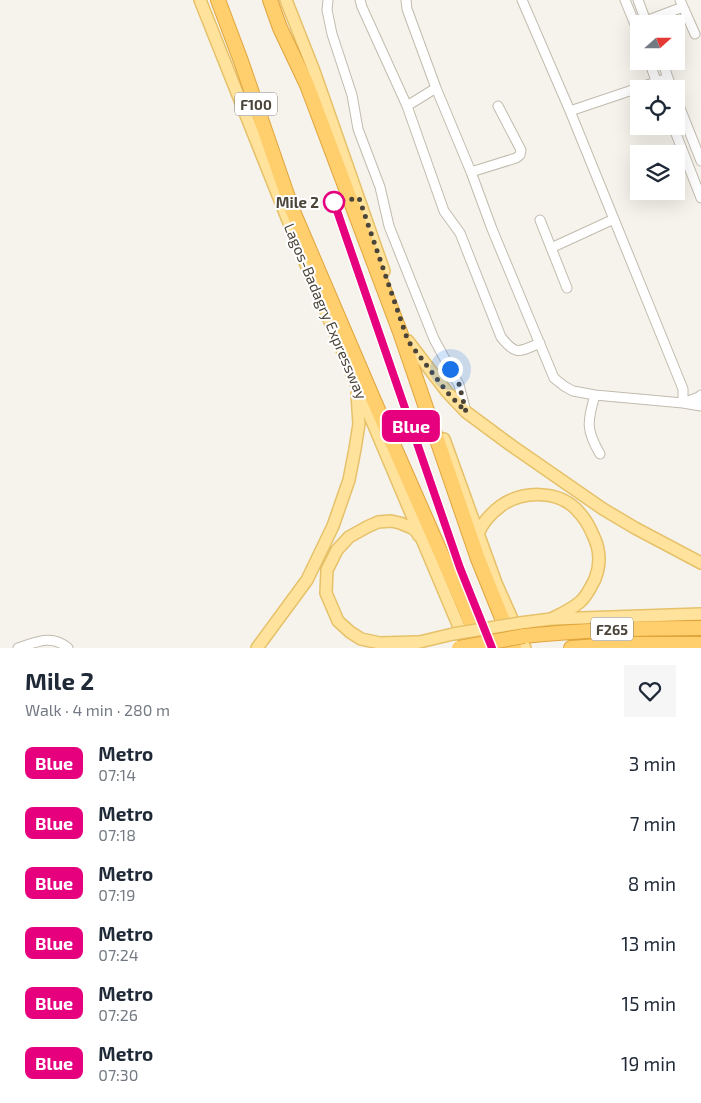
<!DOCTYPE html>
<meta charset="utf-8">
<style>
:root{--surface:#fff;--page:#f6f6f7;--text:#1f2937;--muted:#747a83}
body{margin:0;font-family:"Exo 2",sans-serif;background:var(--page);color:var(--text);height:100vh;display:flex;flex-direction:column;font-size:19px;white-space:nowrap}
*{box-sizing:border-box;margin:0}
p{font-size:16px;color:var(--muted)}
.icon{flex:none;width:28px;height:28px;fill:none;stroke:currentColor;stroke-width:2;stroke-linecap:round;stroke-linejoin:round}
.map{position:relative;height:648px;overflow:hidden}
.drawer{display:flex;flex-direction:column;background:var(--surface);flex:1}
.drawer>*{flex:none}
.badge{padding:0 10px;border-radius:8px;font-size:18px;line-height:32px}
.needle{width:32px;rotate:69deg}
.controls{position:absolute;left:630px;top:15px;display:grid;gap:10px}
.controls a{display:grid;place-items:center;width:55px;height:55px;border-radius:0px;background:var(--surface);box-shadow:0 5px 20px #0002;font-size:25px}
.you{position:absolute;width:25px;height:25px;margin:-12px;border:4px solid #fff;border-radius:50%;background:#1a73e8;box-shadow:0 0 0 8px #1a73e833}
.map>.badge{position:absolute;translate:-50% -50%;box-shadow:0 0 0 2px #fff}
.round{display:grid;place-items:center;flex:none;width:52px;height:52px;border-radius:0px;background:var(--page)}
.headline{display:flex;align-items:center;justify-content:space-between;height:85px;padding:0 25px}
h1{font-size:24px;font-weight:700;line-height:38px}
ul{padding:0;list-style:none}
li{display:flex;align-items:center;gap:15px;height:60px;padding:0 25px}
li div{flex:1}
li b{display:block;font-size:19px}
li em{font-style:normal}
li .badge{min-width:55px;font-weight:700;text-align:center}
.map>svg:first-child{display:block}
.lines{fill:none;stroke-linecap:round;stroke-linejoin:round}
.minor-casing{stroke:#c2bbae;stroke-width:11}
.major-casing{stroke:#e6c16a;stroke-width:14}
.highway-casing{stroke:#e0a43c;stroke-width:16}
.minor{stroke:#fff;stroke-width:9}
.major{stroke:#ffe39c;stroke-width:11}
.highway{stroke:#ffcf6e;stroke-width:14}
.rail{stroke:#9a9a9a;stroke-width:2.5;stroke-dasharray:6 6;stroke-linecap:butt}
.major-bridge-casing{stroke:#e6c16a;stroke-width:14;stroke-linecap:butt}
.highway-bridge-casing{stroke:#e0a43c;stroke-width:16;stroke-linecap:butt}
.major-bridge{stroke:#ffe39c;stroke-width:11}
.highway-bridge{stroke:#ffcf6e;stroke-width:14}
.line-casing{stroke:#fff;stroke-width:11}
.line{stroke:#e6007e;stroke-width:8}
.walk{stroke:#4b4439;stroke-width:5;stroke-dasharray:0 9}
.stop-dot{fill:#fff;stroke:#e6007e;stroke-width:2.5}
.labels{text-anchor:middle;dominant-baseline:central;stroke-width:4;stroke-linejoin:round;paint-order:stroke}
.shield{fill:#fff;stroke:#817c74;stroke-width:1}
.shield-label{font-size:14px;font-weight:bold;fill:#4b4439}
.stop-label{font-size:15px;font-weight:bold;fill:#4b4439;stroke:#fff;text-anchor:end}
.street-label{font-size:15px;fill:#4b4439;stroke:#fff}
</style>
<div class="map">
<svg width="701" height="648" viewBox="0 0 701 648">
<rect width="100%" height="100%" fill="#f6f3ec"/>
<g class="lines">
<!-- minor casing -->
<g class="minor-casing">
<path id="minor" d="M 328,0 L 327,10 L 332,34 L 352,95 L 358,129 L 380,187 L 389,226 L 434,339 L 459,385 L 466,412
M 360,0 L 362,7 L 407,106 L 444,211 L 460,233 L 501,337 C 516,356 519,352 540,343
M 406,0 L 407,9 L 436,88 L 471,172 L 492,229 L 554,378 L 564,386 L 573,391 L 595,395 L 683,403 L 701,406
M 522,0 L 570,111 L 670,357 L 683,389 L 683,403 L 699,397 L 701,395
M 625,0 L 639,34
M 638,0 L 647,24
M 680,0 L 695,34
M 646,21 L 683,7
M 649,61 L 659,89
M 662,61 L 672,89
M 676,98 L 701,161
M 407,106 L 436,88
M 570,111 L 668,78
M 673,126 L 701,198
M 471,172 L 516,158 L 520,155 L 521,150 L 498,106
M 540,220 L 567,288
M 551,248 L 614,219
M 595,395 C 587,422 586,430 600,454
M 18,648 C 36,642 52,634 68,648"/>
</g>
<!-- major casing -->
<g class="major-casing">
<path id="major" d="M 200,0 L 301,253 L 465,641
M 286,0 L 314,71 L 384,271
M 408,341 L 447,392 L 466,412 L 512,446 L 603,509 L 635,528 L 701,563
M 444,439 L 496,583 L 525,648
M 478,534 C 483,521 491,513 502,505 C 523,491 557,490 576,509 C 584,517 589,525 593,535 C 600,549 601,564 595,579 C 591,587 587,596 580,602 C 572,609 561,614 551,619
M 520,623 L 551,619 L 701,614
M 417,642 L 380,643 L 361,639 L 350,632 L 338,621 L 326,593 L 327,570 L 337,550 L 349,537 L 367,527 L 378,522 L 391,521 L 400,523 L 412,528 L 416,531 L 419,536
M 411,644 L 453,634
M 257,648 L 307,580 L 333,526 L 349,480 L 355,449 L 359,424 L 357,394"/>
</g>
<!-- highway casing -->
<g class="highway-casing">
<path id="highway" d="M 218,0 L 241,61 L 292,209 L 375,403 L 465,608 L 481,648
M 270,0 L 280,28 L 307,85 L 400,332 L 478,559 L 514,648
M 524,636 C 583,630 642,628 701,628
M 571,648 L 626,644 L 701,644"/>
</g>
<!-- minor -->
<use href="#minor" class="minor"/>
<!-- major -->
<use href="#major" class="major"/>
<!-- highway -->
<use href="#highway" class="highway"/>
<!-- rail -->
<path class="rail" d="M 334,202 L 460,568 L 492,648"/>
<!-- major-bridge casing -->
<g class="major-bridge-casing">
<path id="major-bridge" d="M 453,634 L 520,623"/>
</g>
<!-- highway-bridge casing -->
<g class="highway-bridge-casing">
<path id="highway-bridge" d="M 459,648 L 524,636"/>
</g>
<!-- major-bridge -->
<use href="#major-bridge" class="major-bridge"/>
<!-- highway-bridge -->
<use href="#highway-bridge" class="highway-bridge"/>
</g>
<g class="lines">
<!-- line casing -->
<g class="line-casing">
<path id="line" d="M 334,202 L 460,568 L 492,648"/>
</g>
<!-- line -->
<use href="#line" class="line"/>
<!-- walk -->
<path class="walk" d="M 334,202 L 359,198 L 408,341 L 447,392 L 466,412 L 459,384 L 450,369"/>
</g>
<!-- markers -->
<circle class="stop-dot" cx="334" cy="202" r="10"/>
<g class="labels">
<!-- shield labels -->
<g class="shield">
<rect x="235" y="92.5" width="42" height="23" rx="4"/>
<rect x="591" y="617.5" width="42" height="23" rx="4"/>
</g>
<g class="shield-label">
<text x="256" y="104">F100</text>
<text x="612" y="629">F265</text>
</g>
<!-- stop labels -->
<g class="stop-label">
<text x="319" y="202">Mile 2</text>
</g>
<!-- street labels -->
<g class="street-label">
<text transform="translate(326 311) rotate(67)">Lagos-Badagry Expressway</text>
</g>
</g>
</svg>
<div class="controls">
<a><svg class="needle" viewBox="-14 -14 28 28"><path d="M0-13l5 13h-10z" fill="#e53935"/><path d="M0 13l5-13h-10z" fill="#747a83"/></svg></a>
<a><svg class="icon" aria-label="locate" viewBox="0 0 24 24"><circle cx="12" cy="12" r="6"/><path d="M12 2v4M12 18v4M2 12h4M18 12h4"/></svg></a>
<a><svg class="icon" aria-label="layers" viewBox="0 0 24 24"><path d="M12 4l9 5-9 5-9-5zM3 14l9 5 9-5"/></svg></a>
</div>
<div class="you" style="left:450px;top:369px"></div>
<b class="badge" style="left:411px;top:426px;background:#e6007e;color:#fff">Blue</b>
</div>
<section class="drawer">
<div class="headline"><div><h1>Mile 2</h1><p>Walk · 4 min · 280 m</p></div><a class="round"><svg class="icon" aria-label="heart" viewBox="0 0 24 24"><path d="M12 20l-8-8c-3-5 5-10 8-4 3-6 11-1 8 4z"/></svg></a></div>
<ul>
<li><span class="badge" style="background:#e6007e;color:#fff">Blue</span><div><b>Metro</b><p>07:14</p></div><em>3 min</em></li>
<li><span class="badge" style="background:#e6007e;color:#fff">Blue</span><div><b>Metro</b><p>07:18</p></div><em>7 min</em></li>
<li><span class="badge" style="background:#e6007e;color:#fff">Blue</span><div><b>Metro</b><p>07:19</p></div><em>8 min</em></li>
<li><span class="badge" style="background:#e6007e;color:#fff">Blue</span><div><b>Metro</b><p>07:24</p></div><em>13 min</em></li>
<li><span class="badge" style="background:#e6007e;color:#fff">Blue</span><div><b>Metro</b><p>07:26</p></div><em>15 min</em></li>
<li><span class="badge" style="background:#e6007e;color:#fff">Blue</span><div><b>Metro</b><p>07:30</p></div><em>19 min</em></li>
</ul>
</section>
